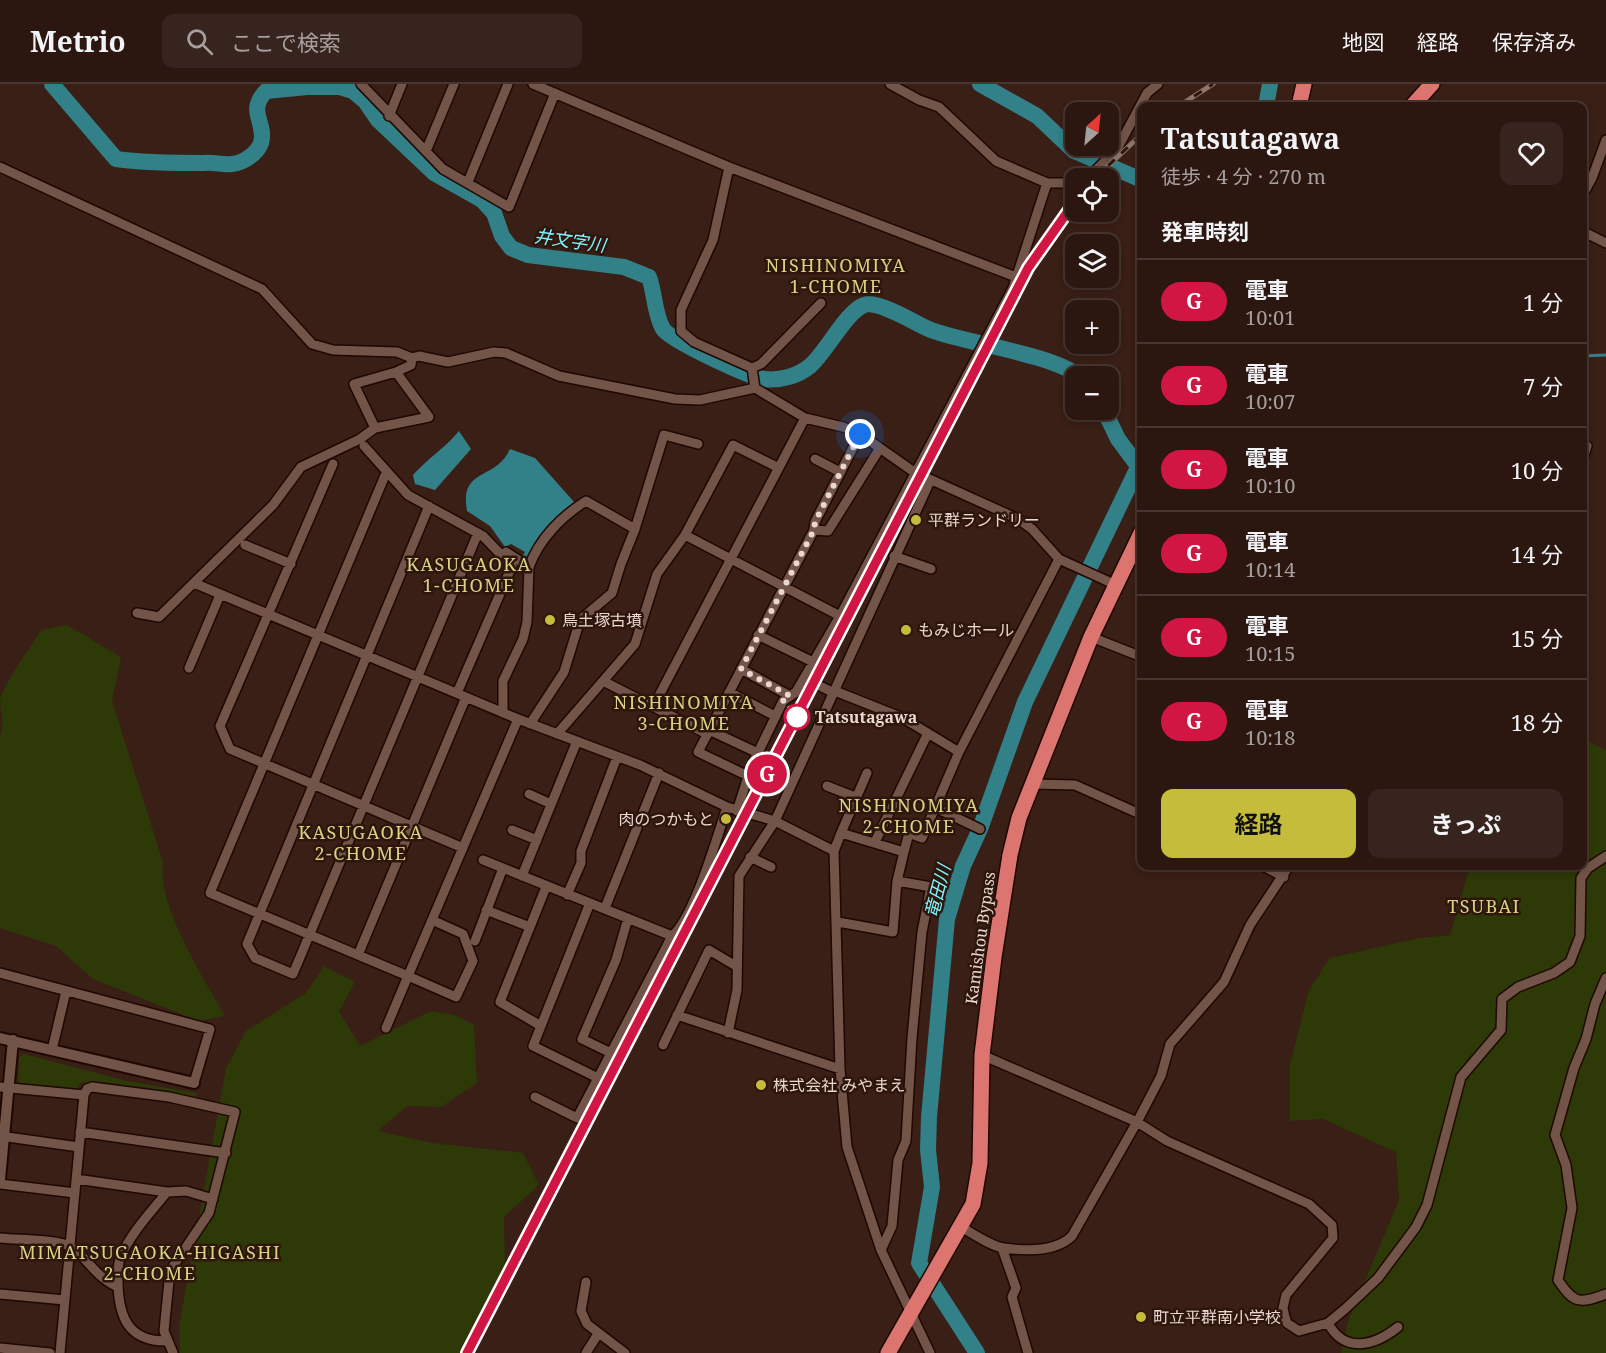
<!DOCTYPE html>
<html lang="ja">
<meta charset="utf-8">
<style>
:root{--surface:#2b1710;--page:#37241e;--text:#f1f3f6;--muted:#a69f9f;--line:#473630;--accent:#c6bc3c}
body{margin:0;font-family:"Noto Serif","Noto Sans JP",serif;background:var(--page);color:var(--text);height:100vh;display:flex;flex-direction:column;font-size:22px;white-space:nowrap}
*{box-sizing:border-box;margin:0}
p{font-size:20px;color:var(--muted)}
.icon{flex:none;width:33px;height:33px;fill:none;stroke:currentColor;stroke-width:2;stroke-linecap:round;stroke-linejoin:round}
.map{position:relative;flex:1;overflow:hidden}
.sheet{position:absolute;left:1137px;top:18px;width:450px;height:768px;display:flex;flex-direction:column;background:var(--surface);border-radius:12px;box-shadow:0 3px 9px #0003,0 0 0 2px var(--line)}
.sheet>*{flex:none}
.badge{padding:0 12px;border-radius:20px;font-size:21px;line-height:39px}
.needle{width:39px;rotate:27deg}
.tools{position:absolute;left:1065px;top:18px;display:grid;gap:12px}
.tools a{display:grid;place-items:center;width:54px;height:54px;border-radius:12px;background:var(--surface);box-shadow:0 3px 9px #0003,0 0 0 2px var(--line);font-size:30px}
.you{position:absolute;width:30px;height:30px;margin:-15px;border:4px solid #fff;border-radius:50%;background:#1a73e8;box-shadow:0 0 0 9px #1a73e833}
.map>.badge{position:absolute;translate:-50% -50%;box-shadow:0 0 0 3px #fff}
h2{padding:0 24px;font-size:22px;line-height:54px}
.round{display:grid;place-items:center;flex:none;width:63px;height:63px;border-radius:12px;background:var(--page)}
.overview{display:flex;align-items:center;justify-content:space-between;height:102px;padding:0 24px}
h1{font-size:28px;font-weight:700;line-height:45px}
.action{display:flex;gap:12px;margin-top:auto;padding:12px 24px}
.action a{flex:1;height:69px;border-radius:12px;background:var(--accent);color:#111;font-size:24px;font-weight:700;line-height:69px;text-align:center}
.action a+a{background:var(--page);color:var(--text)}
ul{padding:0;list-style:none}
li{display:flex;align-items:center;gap:18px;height:84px;padding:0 24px;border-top:2px solid var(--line)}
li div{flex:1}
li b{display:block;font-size:22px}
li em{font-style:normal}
li .badge{min-width:66px;font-weight:700;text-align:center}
header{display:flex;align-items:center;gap:36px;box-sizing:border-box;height:84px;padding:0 30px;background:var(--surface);border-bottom:2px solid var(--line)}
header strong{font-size:28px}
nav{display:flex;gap:33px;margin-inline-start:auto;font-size:21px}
.search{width:420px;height:54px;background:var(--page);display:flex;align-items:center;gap:15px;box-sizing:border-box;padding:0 21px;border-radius:12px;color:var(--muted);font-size:22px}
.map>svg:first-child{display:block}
.green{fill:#2d3907}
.water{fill:#328088}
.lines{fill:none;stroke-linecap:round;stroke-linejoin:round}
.stream{stroke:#328088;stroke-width:3}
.river{stroke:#328088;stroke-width:16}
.minor-casing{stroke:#1f0802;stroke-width:12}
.tertiary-casing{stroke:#1f0802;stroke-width:14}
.trunk-casing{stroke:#1f0802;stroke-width:18}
.minor{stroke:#725449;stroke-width:9}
.tertiary{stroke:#725449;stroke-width:10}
.trunk{stroke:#dc7570;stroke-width:15}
.rail-casing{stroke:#8c766e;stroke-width:5}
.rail{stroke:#2e160c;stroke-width:3;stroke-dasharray:9;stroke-linecap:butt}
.line-casing{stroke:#fff;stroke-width:14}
.line{stroke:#d21644;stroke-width:9}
.walk{stroke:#e9d7d0;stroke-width:6;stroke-dasharray:0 10.8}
.poi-dot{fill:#c6bc3c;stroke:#2e160c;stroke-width:2}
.stop-dot{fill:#fff;stroke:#d21644;stroke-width:3}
.labels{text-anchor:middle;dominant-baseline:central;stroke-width:5;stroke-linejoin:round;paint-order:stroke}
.poi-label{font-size:16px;fill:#e9d7d0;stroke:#2e160c;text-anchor:start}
.stop-label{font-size:16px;font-weight:bold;fill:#e9d7d0;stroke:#2e160c;text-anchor:start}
.street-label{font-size:16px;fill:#e9d7d0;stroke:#2e160c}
.water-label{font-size:18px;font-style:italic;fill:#7ff3fe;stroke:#2e160c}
.neighbourhood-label{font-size:18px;letter-spacing:1.5px;fill:#d8d384;stroke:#2e160c}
</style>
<header>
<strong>Metrio</strong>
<div class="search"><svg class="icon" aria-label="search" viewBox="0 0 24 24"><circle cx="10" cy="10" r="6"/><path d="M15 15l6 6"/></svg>ここで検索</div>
<nav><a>地図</a><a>経路</a><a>保存済み</a></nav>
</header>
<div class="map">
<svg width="1606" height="1269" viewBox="0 0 1606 1269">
<rect width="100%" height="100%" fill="#391f16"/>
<!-- green -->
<path class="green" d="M 67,541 L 121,573 L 112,617 L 163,778 C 156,820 204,895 225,932 L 199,937 L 93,895 L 56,862 L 0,844 L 0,652 C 5,638 0,630 0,616 C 2,602 32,561 41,546 Z
M 1583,655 L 1606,666 L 1606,1269 L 1341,1269 L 1348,1237 L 1399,1116 L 1396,1068 L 1323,1035 L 1290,1037 L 1290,980 L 1309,906 L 1330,874 L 1420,854 L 1450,851 L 1470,782 L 1582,782 Z
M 324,882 L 355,898 L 339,927 L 360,962 L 431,927 L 455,931 L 474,941 L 477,999 L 441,1023 L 407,1022 L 378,1047 L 432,1059 L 523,1069 L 539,1101 L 504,1133 L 505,1182 L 461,1269 L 180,1269 L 179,1242 L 226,984 L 246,947 L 306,909 Z
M 24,970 L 127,997 L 197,1009 L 196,1015 L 81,998 L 76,1007 L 18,1001 L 19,973 Z"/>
<!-- water -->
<path class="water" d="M 459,347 L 471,365 L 435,406 L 415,400 L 413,391 C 427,375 446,363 459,347 Z
M 510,365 L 535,374 L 575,419 L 528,478 L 521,475 L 525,468 L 511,460 L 505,463 L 490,442 L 467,427 C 459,383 496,397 510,365 Z"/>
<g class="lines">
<!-- stream -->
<path class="stream" d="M 1582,272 L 1606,271"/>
<!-- river -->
<path class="river" d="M 52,0 L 116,75 C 146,79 174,79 204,79 C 213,78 223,81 232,80 C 243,79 257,70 261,59 C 267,38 246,28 266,7 L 307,3 L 340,3 L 353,7 L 365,17 L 378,36 L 434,89 L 482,116 L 494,129 L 502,152 L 511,164 L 528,171 L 624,183 L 649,193 C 655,209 654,229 663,245 C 670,256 748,293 764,295 C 780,297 798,292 810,282 C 827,267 846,228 864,221 C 879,216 916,240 931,246 C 965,259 1055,271 1078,292
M 980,0 L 1037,32 L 1074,67 L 1142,96
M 1266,22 L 1270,0
M 1104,326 L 1118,355 L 1138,382
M 977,1269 L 919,1179 L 932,1103 L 928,1066 L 929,1033 L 947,835 L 963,782 L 980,745 L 1025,618 L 1142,375"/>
<!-- minor casing -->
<g class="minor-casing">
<path id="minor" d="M 361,0 L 443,85 L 509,123 L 555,9
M 533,0 L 729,83 L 1016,193
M 890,0 L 919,16 L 939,23 L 996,77 L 1047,99
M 389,32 L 402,0
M 426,67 L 454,0
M 0,83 L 262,205 L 312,260 L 333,266 L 397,268 L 412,274 L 419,272 L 448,278 L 494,268 L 506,269 L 559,292 L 675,315 L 700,316 L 755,304
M 729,83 L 713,156 L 681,226 L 681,247 L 694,258 L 752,284
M 1088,94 L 1117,65 L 1147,9 L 1158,0
M 468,98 L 508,0
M 1582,112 L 1592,94 L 1606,56
M 1582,147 L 1606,159
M 821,219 L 761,280 L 752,284 L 755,304 L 805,334 L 843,343 L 860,350 L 914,388 L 1018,435 L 1032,445 L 1059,475 L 1116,501
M 375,344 L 354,300 L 396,288
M 1582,360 L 1587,362 L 1582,377
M 364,362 L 408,411 L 483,452 L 512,482 L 457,609
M 815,375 L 840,388
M 333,380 L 220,642 L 230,665 L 463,764
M 386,389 L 210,809 L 408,892 L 518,635
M 429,422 L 247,860 L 255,874 L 293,890 L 478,449
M 635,445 L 664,351 L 698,360
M 814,446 L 828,447 L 880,364
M 685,451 L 840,532
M 245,461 L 291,480
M 506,468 L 529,483
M 894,472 L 931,485
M 194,499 L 518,635 L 640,681 L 727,723 L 775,737 L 834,767 L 840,985 L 847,1063 L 881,1166 L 930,1269
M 137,529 L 159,533 L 273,421 L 301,383 L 360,355 L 375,344 L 429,333 L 396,288 L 411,281 L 412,274
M 758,551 L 813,578
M 1091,553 L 1142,573
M 189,584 L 220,511
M 741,585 L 790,612
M 804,594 L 834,609
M 603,597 L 635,560 L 657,490 L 685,451 L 733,361 L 777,383
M 835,607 L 903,634 L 959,668
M 729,608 L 775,632
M 653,623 L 805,334
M 503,629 L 503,597 L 523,555 L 527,538 L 529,483 C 539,455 562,432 586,417 L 635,445 L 621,480 L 612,509 L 580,536 L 564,588 L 530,640
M 709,646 L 758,669
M 557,650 L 603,597 L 707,650
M 748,692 L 698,668 L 814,446 L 815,438 L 860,350
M 1033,700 L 1075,701 L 1142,731
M 827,702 L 855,713
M 529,710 L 551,720
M 936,724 L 980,745
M 737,727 L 751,683 L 783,617 L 796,608 L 840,532 L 1013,204 L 1047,99 L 1076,99
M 512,746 L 537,756
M 841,749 L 867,689
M 875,758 L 928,649
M 834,767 L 841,749 L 904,768 L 909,749 L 922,754 L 959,668 L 1059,475
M 750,773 L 771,783
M 483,776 L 672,852
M 1263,782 L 1284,793
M 522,792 L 577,657
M 567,811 L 581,779 L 581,767 L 617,673
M 590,819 L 533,962 L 598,994 L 672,852 C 694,834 717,753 727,723
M 605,824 L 659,689
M 486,826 L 530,843
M 838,838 L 893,848 L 897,797 L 904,768
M 475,857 L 503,784
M 358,871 L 466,613
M 0,889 L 210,945 L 194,999
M 1606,894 L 1595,920 L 1586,955 L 1574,984 L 1555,1051 L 1566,1081 L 1572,1124 L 1558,1196 C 1574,1220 1580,1220 1606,1210
M 677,931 L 840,985
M 541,942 L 500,918 L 546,803
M 386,944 L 408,892 L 456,913 L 473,877 L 463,850 L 432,836
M 728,949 L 737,906 L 739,792 L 775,737 L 930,397
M 663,961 L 709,866 L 736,882
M 52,966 L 66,907
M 611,969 L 582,955 L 616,876 L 628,834
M 982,971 L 1137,1038 L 1167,1057 L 1309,1120 L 1332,1141 L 1333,1154 L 1286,1211 L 1283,1224 L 1285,1233 L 1287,1239 L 1299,1247 L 1328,1239 L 1345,1225 L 1378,1194 L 1416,1143 L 1427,1121 L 1461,993 L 1501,946 L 1502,915 L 1518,903 L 1554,889 L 1570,878 L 1580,852 L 1581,794 L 1588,784 L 1606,772
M 0,1003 L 84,1011 L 60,1269
M 84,1011 L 87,1005 L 92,1003 L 169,1013 L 235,1028 L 209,1129 L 170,1187 L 164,1247 L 173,1269
M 535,1013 L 577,1034 L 598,994
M 80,1048 L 226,1069
M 0,1052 L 79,1063
M 76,1095 L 167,1108 L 186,1107 L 213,1115
M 0,1100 L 75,1109
M 167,1108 C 151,1128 131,1149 121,1172 C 117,1181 118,1190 118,1200 C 119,1234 129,1258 168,1257
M 961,1143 C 974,1150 990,1162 1004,1164 C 1026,1167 1056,1168 1072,1152 L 1137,1038 L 1161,992 L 1170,960 L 1224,898 L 1250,841 L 1289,782
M 0,1154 C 18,1156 51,1155 67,1161 C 85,1169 94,1193 118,1203
M 1002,1164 L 1016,1204 L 1012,1213 L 1028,1269
M 881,1166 L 892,1142 L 898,1076 L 906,1057 L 912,954 L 922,848 L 931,803 L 897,797
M 586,1198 L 581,1227 L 587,1240 L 625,1269
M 0,1210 L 65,1216
M 1328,1239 C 1344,1269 1373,1263 1398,1243
M 0,1264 L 50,1269
M 586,1269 L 598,1250"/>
</g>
<!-- tertiary casing -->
<g class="tertiary-casing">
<path id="tertiary" d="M 0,954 L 194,999
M 0,1095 L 13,956"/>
</g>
<!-- trunk casing -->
<g class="trunk-casing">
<path id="trunk" d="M 1299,22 L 1304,0
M 1412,22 L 1432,0
M 888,1269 L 973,1120 L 980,1079 L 982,971 L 994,873 L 1010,771 L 1019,734 L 1091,553 L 1142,447"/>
</g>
<!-- minor -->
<use href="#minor" class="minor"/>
<!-- tertiary -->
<use href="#tertiary" class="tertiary"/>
<!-- trunk -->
<use href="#trunk" class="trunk"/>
<!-- rail casing -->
<g class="rail-casing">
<path id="rail" d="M 1179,22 L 1213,0
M 1095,94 L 1142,50
M 466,1269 L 1028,184 L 1076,117"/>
</g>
<!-- rail -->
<use href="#rail" class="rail"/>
</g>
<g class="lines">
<!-- line casing -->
<g class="line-casing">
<path id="line" d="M 467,1269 L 1028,184 L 1076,116"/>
</g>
<!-- line -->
<use href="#line" class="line"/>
<!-- walk -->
<path class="walk" d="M 797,633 L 783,617 L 790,612 L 741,585 L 814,446 L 815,438 L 860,350"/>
</g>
<!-- markers -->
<g class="poi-dot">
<circle cx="916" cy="436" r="6"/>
<circle cx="550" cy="536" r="6"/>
<circle cx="906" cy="546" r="6"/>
<circle cx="726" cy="735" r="6"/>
<circle cx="761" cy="1001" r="6"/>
<circle cx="1141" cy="1233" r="6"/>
</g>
<circle class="stop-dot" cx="797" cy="633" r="12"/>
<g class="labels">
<!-- poi labels -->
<g class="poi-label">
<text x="928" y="436">平群ランドリー</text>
<text x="562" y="536">鳥土塚古墳</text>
<text x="918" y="546">もみじホール</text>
<text x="714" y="735" text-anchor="end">肉のつかもと</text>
<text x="773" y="1001">株式会社 みやまえ</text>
<text x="1153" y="1233">町立平群南小学校</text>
</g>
<!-- stop labels -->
<g class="stop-label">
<text x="815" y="633">Tatsutagawa</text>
</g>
<!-- street labels -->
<g class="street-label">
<text transform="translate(980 854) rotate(-82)">Kamishou Bypass</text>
</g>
<!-- water labels -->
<g class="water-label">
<text transform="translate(570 156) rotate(8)">井文字川</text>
<text transform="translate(937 807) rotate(-75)">竜田川</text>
</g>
<!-- neighbourhood labels -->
<g class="neighbourhood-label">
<text x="836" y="181">NISHINOMIYA<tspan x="836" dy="21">1-CHOME</tspan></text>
<text x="469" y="480">KASUGAOKA<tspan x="469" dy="21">1-CHOME</tspan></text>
<text x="684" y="618">NISHINOMIYA<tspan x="684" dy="21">3-CHOME</tspan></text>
<text x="909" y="721">NISHINOMIYA<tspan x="909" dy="21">2-CHOME</tspan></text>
<text x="361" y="748">KASUGAOKA<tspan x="361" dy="21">2-CHOME</tspan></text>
<text x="1484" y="822">TSUBAI</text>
<text x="150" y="1168">MIMATSUGAOKA-HIGASHI<tspan x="150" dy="21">2-CHOME</tspan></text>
</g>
</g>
</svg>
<div class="tools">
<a><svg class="needle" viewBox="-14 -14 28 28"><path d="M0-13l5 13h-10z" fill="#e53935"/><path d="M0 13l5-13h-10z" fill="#a69f9f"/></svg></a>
<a><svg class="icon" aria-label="locate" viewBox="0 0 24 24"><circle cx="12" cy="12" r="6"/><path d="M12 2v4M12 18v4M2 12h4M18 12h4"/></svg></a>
<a><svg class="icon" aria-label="layers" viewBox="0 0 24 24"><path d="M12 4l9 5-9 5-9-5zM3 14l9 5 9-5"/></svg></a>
<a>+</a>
<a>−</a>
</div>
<div class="you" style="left:860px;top:350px"></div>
<b class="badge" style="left:767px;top:690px;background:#d21644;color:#fff">G</b>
<section class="sheet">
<div class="overview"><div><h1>Tatsutagawa</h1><p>徒歩 · 4 分 · 270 m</p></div><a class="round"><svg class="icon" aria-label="heart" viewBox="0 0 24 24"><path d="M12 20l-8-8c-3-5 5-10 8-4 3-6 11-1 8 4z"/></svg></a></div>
<h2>発車時刻</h2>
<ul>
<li><span class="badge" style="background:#d21644;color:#fff">G</span><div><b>電車</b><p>10:01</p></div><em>1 分</em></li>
<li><span class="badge" style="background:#d21644;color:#fff">G</span><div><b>電車</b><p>10:07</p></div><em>7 分</em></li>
<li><span class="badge" style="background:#d21644;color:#fff">G</span><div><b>電車</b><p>10:10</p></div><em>10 分</em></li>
<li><span class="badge" style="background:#d21644;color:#fff">G</span><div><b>電車</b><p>10:14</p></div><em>14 分</em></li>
<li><span class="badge" style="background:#d21644;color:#fff">G</span><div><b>電車</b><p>10:15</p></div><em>15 分</em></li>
<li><span class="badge" style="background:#d21644;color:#fff">G</span><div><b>電車</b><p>10:18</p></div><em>18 分</em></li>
</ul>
<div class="action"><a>経路</a><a>きっぷ</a></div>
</section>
</div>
